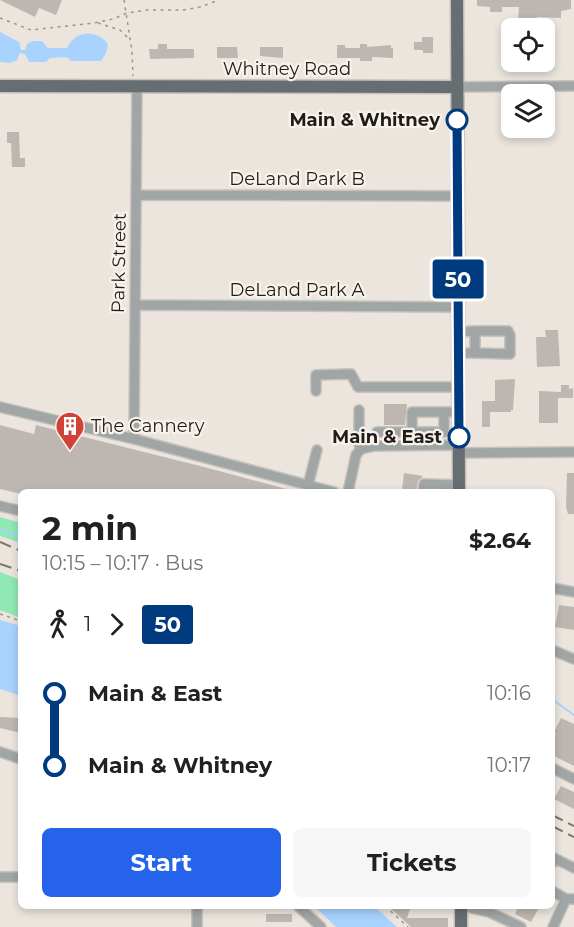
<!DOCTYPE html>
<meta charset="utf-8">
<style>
:root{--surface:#fff;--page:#f6f6f6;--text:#202124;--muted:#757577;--accent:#2563eb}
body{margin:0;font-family:Montserrat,sans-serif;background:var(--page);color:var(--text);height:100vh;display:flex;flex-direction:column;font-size:22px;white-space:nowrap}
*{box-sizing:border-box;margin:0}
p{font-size:20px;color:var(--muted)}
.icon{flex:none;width:33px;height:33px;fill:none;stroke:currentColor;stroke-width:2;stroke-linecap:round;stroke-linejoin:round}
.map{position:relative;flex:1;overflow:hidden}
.drawer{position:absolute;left:18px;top:489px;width:537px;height:420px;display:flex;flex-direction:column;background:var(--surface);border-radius:9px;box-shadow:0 3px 9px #0003}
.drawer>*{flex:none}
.badge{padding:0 12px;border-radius:4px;font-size:21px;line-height:39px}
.buttons{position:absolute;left:501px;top:18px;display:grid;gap:12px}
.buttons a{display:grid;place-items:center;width:54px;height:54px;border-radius:9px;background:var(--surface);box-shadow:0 3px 9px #0003;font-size:30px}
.map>.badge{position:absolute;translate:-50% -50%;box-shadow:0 0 0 3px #fff}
.legs{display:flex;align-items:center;gap:9px;height:66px;padding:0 24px;font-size:20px}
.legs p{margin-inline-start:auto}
.headline{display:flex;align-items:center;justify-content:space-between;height:102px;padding:0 24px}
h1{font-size:33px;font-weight:700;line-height:45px}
.action{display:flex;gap:12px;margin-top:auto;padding:12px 24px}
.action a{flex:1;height:69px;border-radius:9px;background:var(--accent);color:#fff;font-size:24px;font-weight:700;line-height:69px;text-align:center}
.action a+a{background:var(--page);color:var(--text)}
ul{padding:0 24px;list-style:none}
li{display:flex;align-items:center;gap:21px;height:72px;font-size:22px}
li i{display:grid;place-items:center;width:9px;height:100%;margin:0 8px;background:currentColor}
li i::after{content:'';width:15px;height:15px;margin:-8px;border:4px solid;border-radius:50%;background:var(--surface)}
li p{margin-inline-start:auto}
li:first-child i{background:linear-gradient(#0000 50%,currentColor 0)}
li:last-child i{background:linear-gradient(currentColor 50%,#0000 0)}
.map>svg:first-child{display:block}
.green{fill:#90e8b5}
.water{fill:#a8d3fe}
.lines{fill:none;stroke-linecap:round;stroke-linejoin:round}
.stream{stroke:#a8d3fe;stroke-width:2}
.building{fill:#beb7b1}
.minor-tunnel{stroke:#c2bdb7;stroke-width:9;stroke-dasharray:9 4.5;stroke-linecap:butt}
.minor-casing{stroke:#c6c1bb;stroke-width:12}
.major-casing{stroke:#c6c1bb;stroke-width:15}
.path{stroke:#9a9590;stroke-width:1.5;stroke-dasharray:3 4.5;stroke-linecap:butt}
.minor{stroke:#a0a5a6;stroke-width:9}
.major{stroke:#676e71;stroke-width:12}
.rail{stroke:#7a7671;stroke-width:2;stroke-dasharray:12 6;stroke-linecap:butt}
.line-1-casing{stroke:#fff;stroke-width:14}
.line-1{stroke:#003b80;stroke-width:9}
.stop-1-dot{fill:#fff;stroke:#003b80;stroke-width:3}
.labels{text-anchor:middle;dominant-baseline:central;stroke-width:4.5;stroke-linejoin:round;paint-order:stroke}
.street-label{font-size:18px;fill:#1f1d1a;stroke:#f9f2eb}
.stop-label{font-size:18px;font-weight:bold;fill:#1f1d1a;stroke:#f9f2eb;text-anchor:end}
.poi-label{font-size:18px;fill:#1f1d1a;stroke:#f9f2eb;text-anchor:start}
</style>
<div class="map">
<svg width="574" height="927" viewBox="0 0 574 927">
<rect width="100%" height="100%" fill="#ebe5de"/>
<!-- green -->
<path class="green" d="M 0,517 L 21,523 L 21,543 L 0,536 Z
M 0,572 L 21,580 L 21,618 L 0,610 Z"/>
<!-- water -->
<path class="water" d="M 0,32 L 19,42 L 21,50 L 25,50 L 27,44 L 33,41 L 42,41 L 48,48 L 67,48 C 76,30 96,29 108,44 L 106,53 L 101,61 L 71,61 L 67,57 L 50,58 L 46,62 L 29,62 L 25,54 L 20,53 L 17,60 L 10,63 L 0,62 Z
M 0,620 L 21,626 L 21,696 L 0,689 Z
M 314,906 L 374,906 L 397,927 L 336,927 Z"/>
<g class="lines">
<!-- stream -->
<path class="stream" d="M 0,529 L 21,537
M 553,700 L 574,715"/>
</g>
<!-- building -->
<path class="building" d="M 0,0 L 62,0 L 56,15 L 39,8 L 35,17 Z
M 477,0 L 571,0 L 571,9 L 561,11 L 561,18 L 537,17 L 537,23 L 518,23 L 519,7 L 502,7 L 502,12 L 490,12 L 490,7 L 477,6 Z
M 422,37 L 433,37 L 433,53 L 423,53 L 423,50 L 414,50 L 414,42 L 422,42 Z
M 158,44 L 167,44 L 167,49 L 194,49 L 194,58 L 150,59 L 149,49 L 158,49 Z
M 360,44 L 367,44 L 367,47 L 391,45 L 391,48 L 393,48 L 393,58 L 372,57 L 372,61 L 360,61 L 360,58 L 337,58 L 337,45 L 345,45 L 345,48 L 360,48 Z
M 217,47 L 237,47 L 238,58 L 217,58 Z
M 260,47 L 283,47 L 283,58 L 260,56 Z
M 7,132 L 19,132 L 20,158 L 25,158 L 25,167 L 12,167 L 11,143 L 7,143 Z
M 545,330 L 558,330 L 560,366 L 537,367 L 536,337 L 546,337 Z
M 515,379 L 513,410 L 511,410 L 511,412 L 490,412 L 490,427 L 482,427 L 482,401 L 495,401 L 495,380 Z
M 561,385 L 569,385 L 569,389 L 573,388 L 573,398 L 558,398 L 558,423 L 539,423 L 539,391 L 561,392 Z
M 384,404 L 407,404 L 405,425 L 384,425 Z
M 0,425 L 34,434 L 36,425 L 208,468 L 290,490 L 290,492 L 21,492 L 21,494 L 0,489 Z
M 404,473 L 423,476 L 418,481 L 416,492 L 402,490 Z
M 567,473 L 574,473 L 574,514 L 568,514 L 566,507 Z
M 559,605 L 574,607 L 574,630 L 555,627 Z
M 0,717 L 21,718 L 21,733 L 0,728 Z
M 561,718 L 574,724 L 574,766 L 552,755 L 552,742 L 556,734 L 554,732 Z
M 561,786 L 574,792 L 574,809 L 554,799 Z
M 388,906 L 411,906 L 407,918 L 448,918 L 448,927 L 411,927 Z
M 519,906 L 540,906 L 531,922 L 515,914 Z
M 266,914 L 292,914 L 292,922 L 266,922 Z"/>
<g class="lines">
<!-- minor-tunnel -->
<path class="minor-tunnel" d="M 433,492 L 434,490"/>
<!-- minor casing -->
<g class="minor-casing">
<path id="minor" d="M 457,87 L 574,86
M 136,195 L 458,196
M 135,305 L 458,307
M 475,331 L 508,331 L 510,335 L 510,354 L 475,353
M 458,332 L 475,331 L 475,353 L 459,353
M 316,391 L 316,375 L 351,374 L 358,387 L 459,387
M 0,407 L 134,439 L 334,492
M 359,410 L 359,444 L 361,449
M 444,412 L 444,432 L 412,432 L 412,412 L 459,412
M 377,432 L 412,432
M 134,439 L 137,87
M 459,453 L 574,452
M 308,485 L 317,450
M 348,492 L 356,455 L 361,449 L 374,446 L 459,445
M 423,492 L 424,484 L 459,485
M 0,506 L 21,511
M 552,588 L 574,592
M 552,650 L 574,659
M 0,752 L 21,759
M 552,768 L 574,779
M 552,863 L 554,858 L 574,868
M 0,877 L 21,877
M 552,891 L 566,899 L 574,899
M 197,906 L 197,927
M 298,906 L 321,927
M 462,906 L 489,912 L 521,927
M 553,927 L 566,899"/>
</g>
<!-- major casing -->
<g class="major-casing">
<path id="major" d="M 457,0 L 459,492
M 0,86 L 457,87
M 461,906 L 461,927"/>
</g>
<!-- path -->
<path class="path" d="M 124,0 L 132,51 L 133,76
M 0,18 L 31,30 L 94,23 L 113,19 L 127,13 L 147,10 L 183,10 L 200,7 L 219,0
M 98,23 L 120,30 L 130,40
M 0,614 L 21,621
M 385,906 L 408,927"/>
<!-- minor -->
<use href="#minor" class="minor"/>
<!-- major -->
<use href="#major" class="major"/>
<!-- rail -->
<path class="rail" d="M 0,542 L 21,551
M 0,564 L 21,571
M 552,815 L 574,826
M 552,826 L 574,837"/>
</g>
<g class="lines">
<!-- line-1 casing -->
<g class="line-1-casing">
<path id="line-1" d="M 457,120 L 459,437"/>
</g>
<!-- line-1 -->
<use href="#line-1" class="line-1"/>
</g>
<!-- icons -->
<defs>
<g id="building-pin" transform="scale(1.5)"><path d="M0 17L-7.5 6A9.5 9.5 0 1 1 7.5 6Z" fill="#d14338" stroke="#f9f2eb"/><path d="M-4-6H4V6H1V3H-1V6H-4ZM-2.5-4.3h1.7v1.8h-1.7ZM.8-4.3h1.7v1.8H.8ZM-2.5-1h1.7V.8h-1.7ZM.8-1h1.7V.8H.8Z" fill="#fff"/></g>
</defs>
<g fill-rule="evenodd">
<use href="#building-pin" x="70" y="426"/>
</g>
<!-- markers -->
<g class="stop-1-dot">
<circle cx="457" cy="120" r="10"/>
<circle cx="459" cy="437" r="10"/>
</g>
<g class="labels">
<!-- street labels -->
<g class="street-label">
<text x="287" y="69">Whitney Road</text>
<text x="297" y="179">DeLand Park B</text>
<text transform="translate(119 263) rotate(-89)">Park Street</text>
<text x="297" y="290">DeLand Park A</text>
</g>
<!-- stop labels -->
<g class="stop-label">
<text x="440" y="120">Main &amp; Whitney</text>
<text x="442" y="437">Main &amp; East</text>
</g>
<!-- poi labels -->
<g class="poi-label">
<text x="91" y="426">The Cannery</text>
</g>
</g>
</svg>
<div class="buttons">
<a><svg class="icon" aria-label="locate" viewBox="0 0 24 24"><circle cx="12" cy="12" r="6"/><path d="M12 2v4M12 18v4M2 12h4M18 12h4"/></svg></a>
<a><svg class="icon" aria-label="layers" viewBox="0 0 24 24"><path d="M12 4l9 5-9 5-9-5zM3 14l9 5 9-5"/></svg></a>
</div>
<b class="badge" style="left:458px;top:279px;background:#003b80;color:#fff">50</b>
<section class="drawer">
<div class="headline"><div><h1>2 min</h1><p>10:15 – 10:17 · Bus</p></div><b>$2.64</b></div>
<div class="legs"><svg class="icon" aria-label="walk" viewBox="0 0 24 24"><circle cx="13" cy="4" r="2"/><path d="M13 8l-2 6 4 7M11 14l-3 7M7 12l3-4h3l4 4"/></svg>1<svg class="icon" aria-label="forward" viewBox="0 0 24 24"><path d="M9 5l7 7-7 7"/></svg><b class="badge" style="background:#003b80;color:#fff">50</b></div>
<ul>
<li><i style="color:#003b80"></i><b>Main &amp; East</b><p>10:16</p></li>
<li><i style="color:#003b80"></i><b>Main &amp; Whitney</b><p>10:17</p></li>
</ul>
<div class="action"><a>Start</a><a>Tickets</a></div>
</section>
</div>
